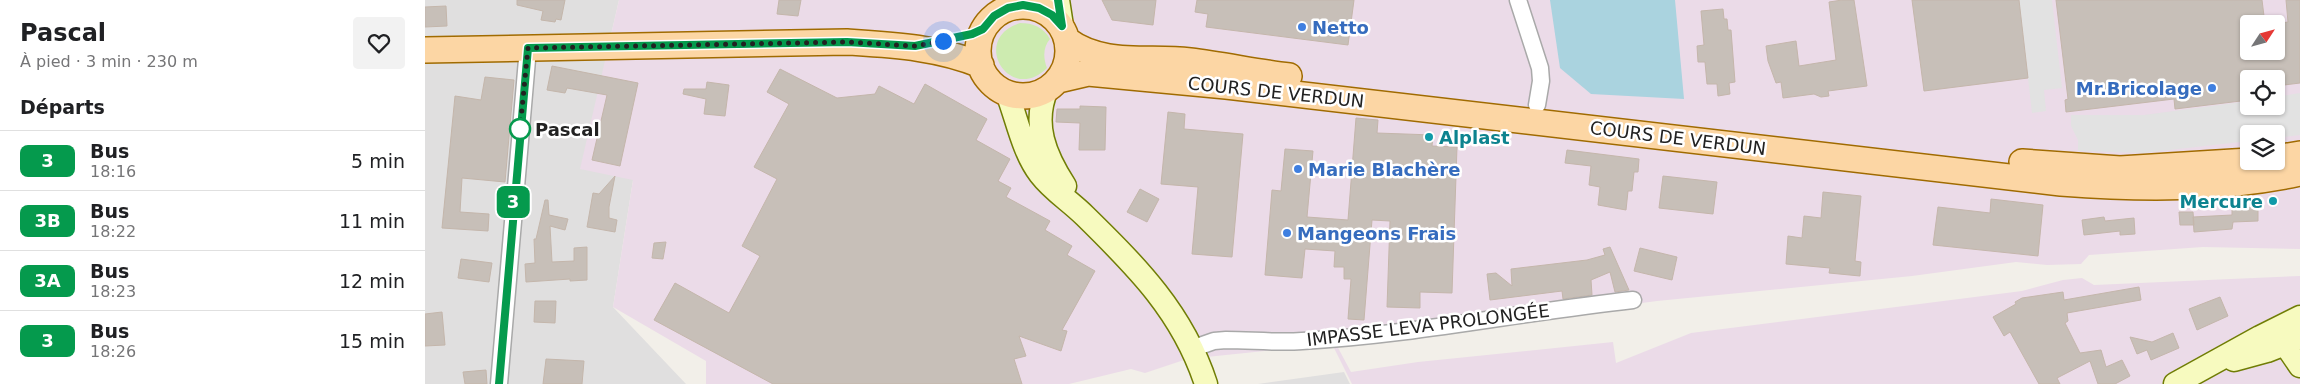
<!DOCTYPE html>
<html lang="fr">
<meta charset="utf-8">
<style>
:root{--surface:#fff;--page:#f2f2f2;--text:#202124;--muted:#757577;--line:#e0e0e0}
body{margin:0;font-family:"DejaVu Sans",sans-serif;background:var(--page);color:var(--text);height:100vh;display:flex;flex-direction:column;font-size:19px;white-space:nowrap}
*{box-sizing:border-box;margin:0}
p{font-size:16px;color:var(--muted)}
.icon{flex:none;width:28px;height:28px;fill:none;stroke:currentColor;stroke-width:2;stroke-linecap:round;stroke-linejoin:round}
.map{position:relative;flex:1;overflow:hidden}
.sheet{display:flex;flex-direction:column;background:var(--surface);width:425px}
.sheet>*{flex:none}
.badge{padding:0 10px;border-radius:8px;font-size:18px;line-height:32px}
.needle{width:32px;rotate:54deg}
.buttons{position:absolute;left:1815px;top:15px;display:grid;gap:10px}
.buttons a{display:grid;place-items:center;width:45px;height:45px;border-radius:5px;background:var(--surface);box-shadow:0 1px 4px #0004;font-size:25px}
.you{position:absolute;width:25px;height:25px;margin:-12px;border:4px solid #fff;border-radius:50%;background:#1a73e8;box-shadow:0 0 0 8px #1a73e833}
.map>.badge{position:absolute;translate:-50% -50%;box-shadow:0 0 0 2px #fff}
h2{padding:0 20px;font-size:19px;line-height:45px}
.round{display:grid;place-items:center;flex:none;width:52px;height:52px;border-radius:5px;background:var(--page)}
.headline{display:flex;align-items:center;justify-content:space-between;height:85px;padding:0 20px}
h1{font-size:24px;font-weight:700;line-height:38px}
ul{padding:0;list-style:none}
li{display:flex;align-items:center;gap:15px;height:60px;padding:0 20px;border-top:1px solid var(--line)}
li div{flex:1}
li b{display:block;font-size:19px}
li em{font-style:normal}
li .badge{min-width:55px;font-weight:700;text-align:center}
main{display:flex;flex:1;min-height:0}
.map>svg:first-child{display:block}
.residential{fill:#e0dfdf}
.industrial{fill:#ebdbe8;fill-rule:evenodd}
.grass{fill:#cdebb0}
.parking{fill:#e2e2e2}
.water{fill:#aad3df}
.building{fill:#c7bfb8;stroke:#c4b6ab}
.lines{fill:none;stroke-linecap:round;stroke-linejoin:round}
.street-casing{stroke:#a9a9a9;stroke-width:19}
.secondary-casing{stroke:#707d05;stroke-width:25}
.primary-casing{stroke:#a06b00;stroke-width:28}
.street{stroke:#fff;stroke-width:16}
.secondary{stroke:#f7fabf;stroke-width:22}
.primary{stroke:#fcd6a4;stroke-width:25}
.line-casing{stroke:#fff;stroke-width:11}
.line{stroke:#059a4d;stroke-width:8}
.walk{stroke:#222;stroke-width:5;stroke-dasharray:0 9}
.shop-dot{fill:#3f7fe0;stroke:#fff;stroke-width:2}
.stop-dot{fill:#fff;stroke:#059a4d;stroke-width:2.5}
.culture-dot{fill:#0f9aa8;stroke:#fff;stroke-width:2}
.labels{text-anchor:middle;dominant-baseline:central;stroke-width:5;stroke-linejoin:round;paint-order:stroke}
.shop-label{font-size:18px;font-weight:bold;fill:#366cbe;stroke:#fff;text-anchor:start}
.street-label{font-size:18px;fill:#222;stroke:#fff}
.stop-label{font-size:18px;font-weight:bold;fill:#222;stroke:#fff;text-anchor:start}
.culture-label{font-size:18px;font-weight:bold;fill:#0d838f;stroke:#fff;text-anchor:start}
</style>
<main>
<section class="sheet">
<div class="headline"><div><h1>Pascal</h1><p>À pied · 3 min · 230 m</p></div><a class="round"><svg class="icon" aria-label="heart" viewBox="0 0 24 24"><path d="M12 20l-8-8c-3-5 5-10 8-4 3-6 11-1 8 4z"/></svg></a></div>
<h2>Départs</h2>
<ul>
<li><span class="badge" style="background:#059a4d;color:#fff">3</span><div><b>Bus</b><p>18:16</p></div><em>5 min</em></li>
<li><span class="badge" style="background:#059a4d;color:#fff">3B</span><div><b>Bus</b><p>18:22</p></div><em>11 min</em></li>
<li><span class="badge" style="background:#059a4d;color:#fff">3A</span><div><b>Bus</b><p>18:23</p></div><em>12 min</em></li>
<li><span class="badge" style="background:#059a4d;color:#fff">3</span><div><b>Bus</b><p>18:26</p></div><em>15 min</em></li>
</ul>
</section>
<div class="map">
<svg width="1875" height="384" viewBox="0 0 1875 384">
<rect width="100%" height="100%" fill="#f2efe9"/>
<!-- residential -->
<path class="residential" d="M 0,0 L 194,0 L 180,61 L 208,180 L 188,307 L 261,384 L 0,384 Z
M 919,372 L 925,384 L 833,384 Z"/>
<!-- industrial -->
<path class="industrial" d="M 194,0 L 1875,0 L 1875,249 L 1778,247 L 1664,255 L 1656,264 L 1622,265 L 1591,262 L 1487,276 L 1232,301 L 911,344 L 926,372 L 993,362 L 1188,342 L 1191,363 L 1266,333 L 1597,291 L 1638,280 L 1657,278 L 1669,285 L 1875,276 L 1875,384 L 927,384 L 907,344 L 762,359 L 720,373 L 706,369 L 644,384 L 281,384 L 281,361 L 188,307 L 208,180 L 155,169 ZM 1824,24 L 1851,24 L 1851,51 L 1824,51 ZM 1824,79 L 1851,79 L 1851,106 L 1824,106 ZM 1824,134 L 1851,134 L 1851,161 L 1824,161 Z"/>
<!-- grass -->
<path class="grass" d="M 595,23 C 608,23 618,27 625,39 C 618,47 618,58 622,68 C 585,105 544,39 595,23 Z"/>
<!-- parking -->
<path class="parking" d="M 1594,0 L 1627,0 L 1637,88 L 1619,90 L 1621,111 L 1607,113 Z
M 1875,93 L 1875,135 L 1851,138 L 1851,134 L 1824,134 L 1824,141 L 1718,153 L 1653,151 L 1653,140 L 1646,126 L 1646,115 L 1719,115 L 1824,101 L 1824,106 L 1851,106 L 1851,97 Z"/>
<!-- water -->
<path class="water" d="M 1125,0 L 1250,0 L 1259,99 L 1166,94 L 1135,68 Z"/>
<!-- building -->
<path class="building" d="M 92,0 L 140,0 L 136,20 L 131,19 L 130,22 L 116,20 L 118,11 L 92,5 Z
M 354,0 L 376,0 L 373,16 L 352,14 Z
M 677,0 L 731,0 L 728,25 L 687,20 Z
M 772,0 L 929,0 L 923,45 L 781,27 L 783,14 L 770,12 Z
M 1417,0 L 1429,0 L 1442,86 L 1403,91 L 1404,96 L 1396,97 L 1389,94 L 1358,98 L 1356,82 L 1351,83 L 1343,61 L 1341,46 L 1371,41 L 1374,66 L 1411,60 L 1404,2 Z
M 1487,0 L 1594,0 L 1603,78 L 1499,91 Z
M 1631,0 L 1837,0 L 1840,24 L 1824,24 L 1824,51 L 1851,51 L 1851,24 L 1863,22 L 1861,0 L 1875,0 L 1875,83 L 1851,86 L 1851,79 L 1824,79 L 1824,100 L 1750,109 L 1749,99 L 1641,112 L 1640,100 L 1643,99 Z
M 21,6 L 22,26 L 0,27 L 0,7 Z
M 1298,9 L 1299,19 L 1302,19 L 1303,30 L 1306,30 L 1310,82 L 1304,83 L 1305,94 L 1293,96 L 1292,84 L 1282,84 L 1280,62 L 1273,62 L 1272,46 L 1279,45 L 1276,11 Z
M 127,66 L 213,83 L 195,166 L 167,160 L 182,95 L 142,88 L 140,93 L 122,90 Z
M 355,69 L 412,98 L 450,94 L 454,86 L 489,104 L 500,84 L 562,119 L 551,140 L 585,159 L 573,181 L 586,188 L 581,197 L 625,221 L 620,230 L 647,246 L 642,255 L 670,271 L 637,330 L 642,331 L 636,351 L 594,336 L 601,356 L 589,359 L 597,384 L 348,384 L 229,320 L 250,283 L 304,313 L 335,256 L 317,246 L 352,179 L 329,167 L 364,104 L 342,92 Z
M 60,77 L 89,80 L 80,182 L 37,178 L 35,212 L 64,214 L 63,231 L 17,228 L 30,96 L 56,100 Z
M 282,82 L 304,85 L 300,116 L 279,114 L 281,99 L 258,94 L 259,89 L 281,89 Z
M 655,106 L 681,107 L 680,150 L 654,150 L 655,123 L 631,122 L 632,109 L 655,109 Z
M 743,112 L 760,114 L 759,129 L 818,134 L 807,257 L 767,254 L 773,187 L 736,184 Z
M 931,118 L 953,120 L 952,133 L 1008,135 L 1007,146 L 1032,147 L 1027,293 L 995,292 L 995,308 L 962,307 L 965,221 L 947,220 L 939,320 L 923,319 L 926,279 L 919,279 L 919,267 L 909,267 L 910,251 L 880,249 L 877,278 L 840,275 L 847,190 L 856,191 L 860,149 L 888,151 L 882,217 L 923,220 Z
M 1142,150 L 1214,159 L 1213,172 L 1209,172 L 1207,191 L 1203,191 L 1201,210 L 1173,205 L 1175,187 L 1164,185 L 1166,166 L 1140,163 Z
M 190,176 L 184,207 L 184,218 L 192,220 L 190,232 L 162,227 L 168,193 L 174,194 Z
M 1238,176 L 1292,182 L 1288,214 L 1234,208 Z
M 715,189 L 734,199 L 722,222 L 702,212 Z
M 1398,192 L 1436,196 L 1430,261 L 1436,262 L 1435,276 L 1404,273 L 1405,268 L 1361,264 L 1363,236 L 1377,238 L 1379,216 L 1396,218 Z
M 1566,199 L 1618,205 L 1613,256 L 1508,245 L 1513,207 L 1565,213 Z
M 120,200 L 123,200 L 124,215 L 143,219 L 140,230 L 125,226 L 127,262 L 149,261 L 149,248 L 162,247 L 162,280 L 145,281 L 145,279 L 101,282 L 100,264 L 110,263 L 109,239 L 111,239 Z
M 1833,207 L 1833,221 L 1808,222 L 1807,229 L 1769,232 L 1768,217 L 1807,215 L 1807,209 Z
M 1754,212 L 1768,212 L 1769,225 L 1755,225 Z
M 1679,217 L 1680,221 L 1709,218 L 1710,234 L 1695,235 L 1695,231 L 1659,235 L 1657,220 Z
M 241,242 L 238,259 L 227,258 L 229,243 Z
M 1185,247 L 1204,290 L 1190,292 L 1185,272 L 1166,280 L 1167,295 L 1138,299 L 1137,291 L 1065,300 L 1062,274 L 1071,273 L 1087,286 L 1086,269 L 1162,260 L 1180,255 L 1178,249 Z
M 1215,248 L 1252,257 L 1247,280 L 1209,271 Z
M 36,259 L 67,263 L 64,282 L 33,278 Z
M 1714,287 L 1716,300 L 1642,313 L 1643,321 L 1640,323 L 1655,353 L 1676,350 L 1681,367 L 1697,360 L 1705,376 L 1690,384 L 1673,384 L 1665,361 L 1632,378 L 1635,384 L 1614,384 L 1585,332 L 1579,336 L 1568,317 L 1591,304 L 1590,302 L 1597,298 L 1638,292 L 1639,300 Z
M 1795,297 L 1803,316 L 1772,330 L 1764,309 Z
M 110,301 L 131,301 L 130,323 L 109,322 Z
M 17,312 L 20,345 L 0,346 L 0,314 Z
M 1748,333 L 1754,348 L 1726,360 L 1722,350 L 1712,354 L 1705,337 L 1727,342 Z
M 121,359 L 159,361 L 157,384 L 118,384 Z
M 61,370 L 62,384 L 40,384 L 38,372 Z"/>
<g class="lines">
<!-- street casing -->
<g class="street-casing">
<path id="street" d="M 1093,0 L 1115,68 L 1116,81 L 1112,105
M 769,348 L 789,341 L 801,340 C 826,340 852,343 877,341 C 988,335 1097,312 1208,300
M 74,384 L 103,48"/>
</g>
<!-- secondary casing -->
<g class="secondary-casing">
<path id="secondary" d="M 633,0 L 637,26
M 583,8 L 594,0
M 622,89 C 607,124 620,155 640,186
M 582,93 C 592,119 598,152 615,174 C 628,191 645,201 660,216 C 712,267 758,313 781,384
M 1860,344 L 1875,366
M 1809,360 L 1842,351 L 1875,338
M 1750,384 L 1835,337 L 1875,317"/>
</g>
<!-- primary casing -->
<g class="primary-casing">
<path id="primary" d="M553 51a45 45 0 1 1 90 0a45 45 0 1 1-90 0Z
M 642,40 C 678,67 724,56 765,61 C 798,65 831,72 864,76
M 0,50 L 422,42 C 469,45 512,47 556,65
M 633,80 L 663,73 L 801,86 L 1636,183 C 1715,189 1797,190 1875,173
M 1851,158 L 1875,154
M 1597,162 L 1695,169 L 1824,161"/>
</g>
<!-- street -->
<use href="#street" class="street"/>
<!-- secondary -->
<use href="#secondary" class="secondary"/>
<!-- primary -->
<use href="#primary" class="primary"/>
</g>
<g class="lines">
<!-- line casing -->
<g class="line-casing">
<path id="line" d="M 74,384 L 103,48 L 422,42 L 490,46 L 547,34 L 558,29 L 569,16 L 583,8 L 598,5 L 614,8 L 627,15 L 637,26 L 633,0"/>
</g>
<!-- line -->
<use href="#line" class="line"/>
<!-- walk -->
<path class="walk" d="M 95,129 L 103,48 L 422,42 L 490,46 L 518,41"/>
</g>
<!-- markers -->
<g class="shop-dot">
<circle cx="877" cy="27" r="5"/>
<circle cx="1787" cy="88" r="5"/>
<circle cx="873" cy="169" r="5"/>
<circle cx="862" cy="233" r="5"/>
</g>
<circle class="stop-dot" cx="95" cy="129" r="10"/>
<g class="culture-dot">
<circle cx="1004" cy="137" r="5"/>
<circle cx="1848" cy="201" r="5"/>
</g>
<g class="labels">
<!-- shop labels -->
<g class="shop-label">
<text x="887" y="27">Netto</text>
<text x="1777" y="88" text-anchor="end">Mr.Bricolage</text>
<text x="883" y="169">Marie Blachère</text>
<text x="872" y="233">Mangeons Frais</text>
</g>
<!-- street labels -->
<g class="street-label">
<text transform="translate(851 92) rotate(6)">COURS DE VERDUN</text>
<text transform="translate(1253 138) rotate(7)">COURS DE VERDUN</text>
<text transform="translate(1003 325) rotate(-7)">IMPASSE LEVA PROLONGÉE</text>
</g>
<!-- stop labels -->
<g class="stop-label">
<text x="110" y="129">Pascal</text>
</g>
<!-- culture labels -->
<g class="culture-label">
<text x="1014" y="137">Alplast</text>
<text x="1838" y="201" text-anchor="end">Mercure</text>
</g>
</g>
</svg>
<div class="buttons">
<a><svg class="needle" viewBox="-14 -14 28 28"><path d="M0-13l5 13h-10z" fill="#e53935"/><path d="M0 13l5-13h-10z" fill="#757577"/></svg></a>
<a><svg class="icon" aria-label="locate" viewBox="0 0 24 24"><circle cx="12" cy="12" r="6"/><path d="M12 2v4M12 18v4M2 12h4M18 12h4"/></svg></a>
<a><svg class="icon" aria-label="layers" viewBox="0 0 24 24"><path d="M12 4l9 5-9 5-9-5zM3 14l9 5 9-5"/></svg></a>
</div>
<div class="you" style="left:518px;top:41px"></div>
<b class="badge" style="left:88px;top:202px;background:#059a4d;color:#fff">3</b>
</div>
</main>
